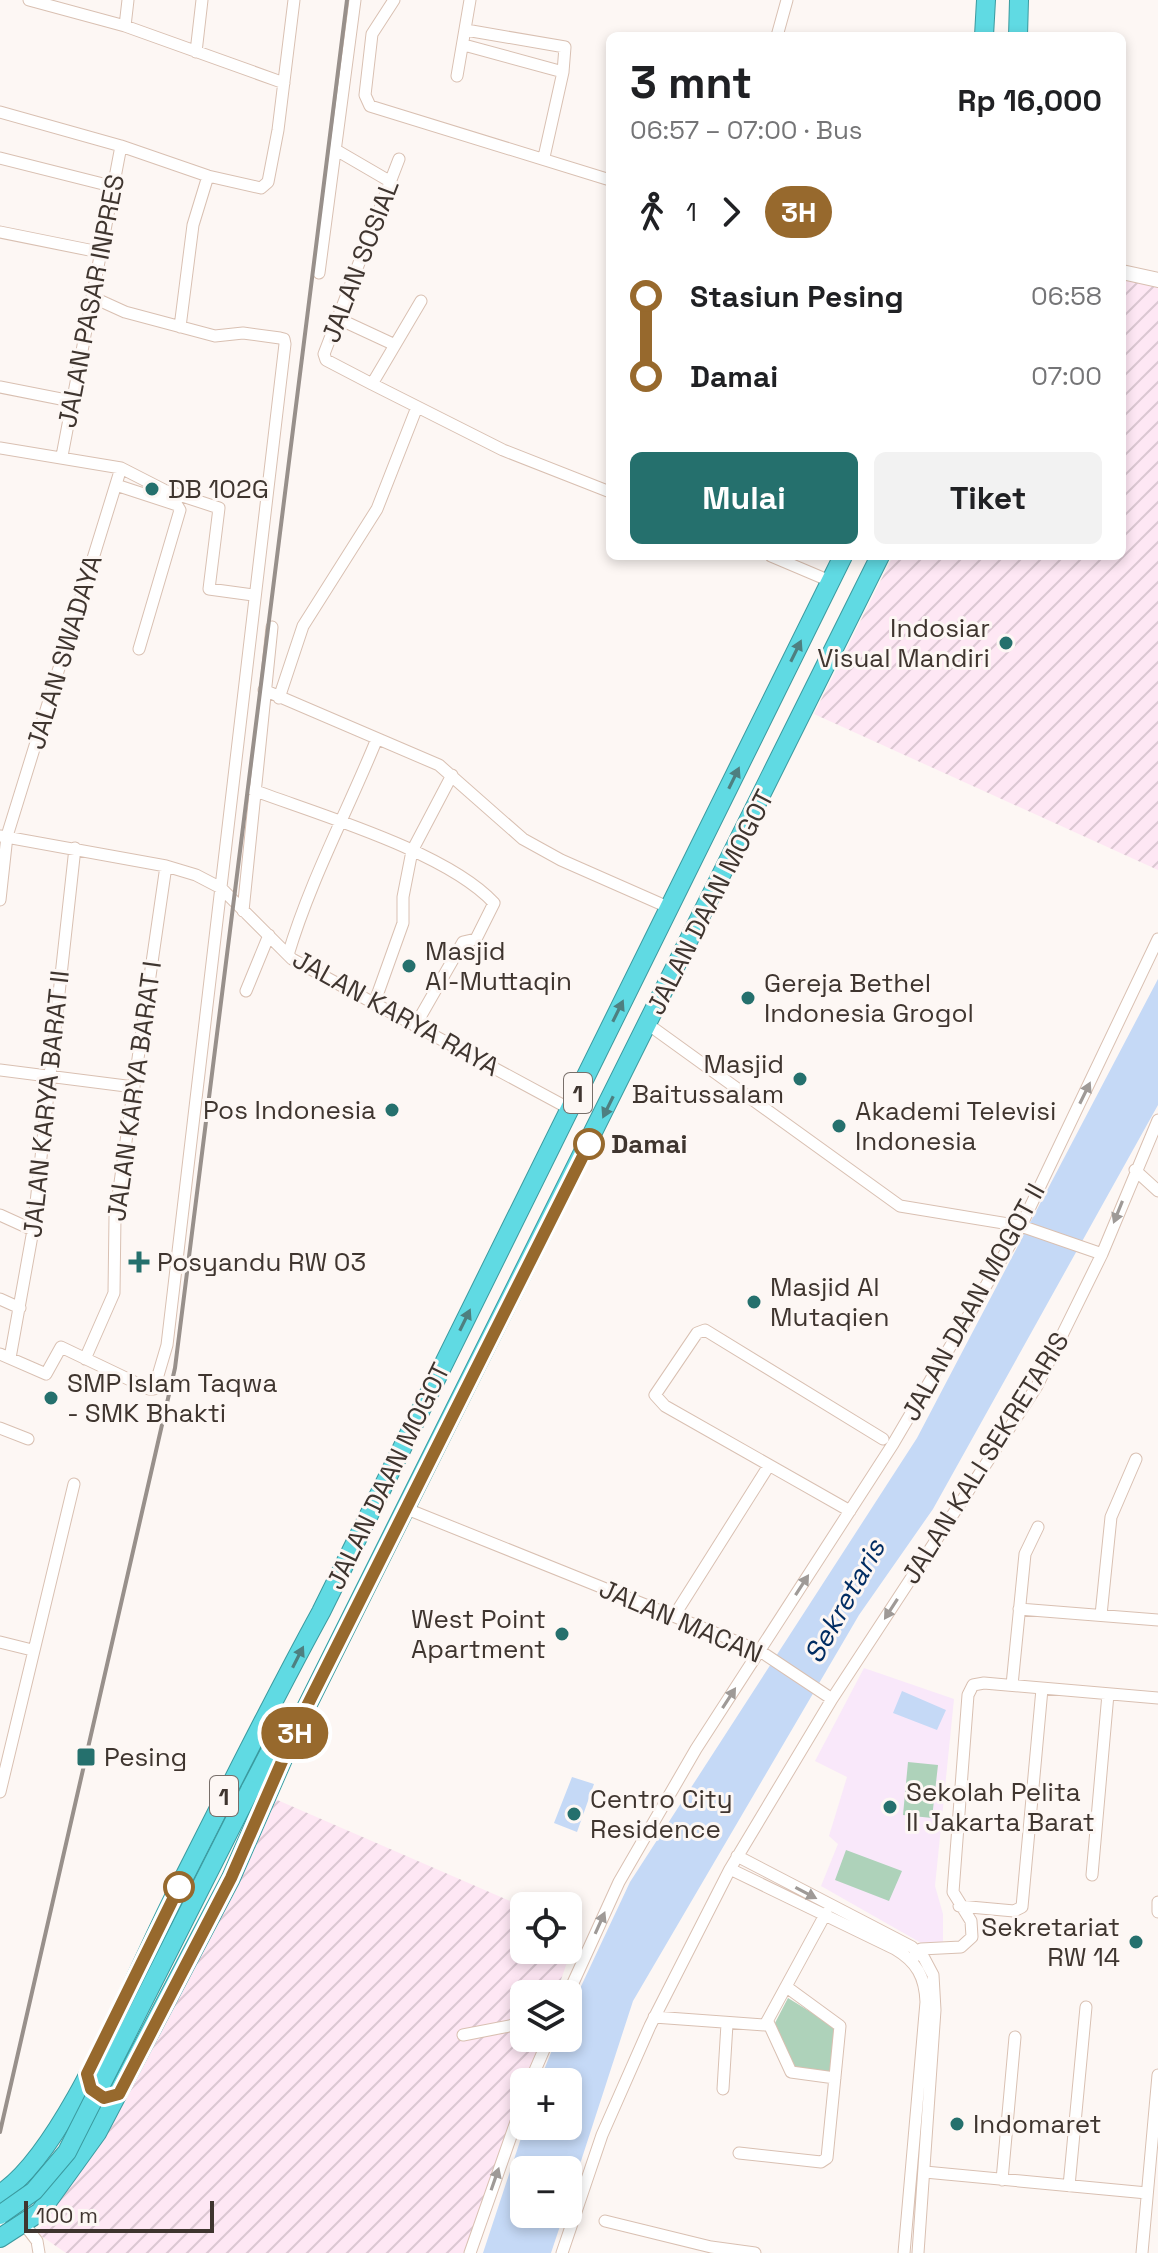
<!DOCTYPE html>
<html lang="id">
<meta charset="utf-8">
<style>
:root{--surface:#fff;--page:#f2f2f2;--text:#202124;--muted:#757577;--accent:#25706d}
body{margin:0;font-family:"Space Grotesk",sans-serif;background:var(--page);color:var(--text);height:100vh;display:flex;flex-direction:column;font-size:30px;white-space:nowrap}
*{box-sizing:border-box;margin:0}
p{font-size:26px;color:var(--muted)}
.icon{flex:none;width:44px;height:44px;fill:none;stroke:currentColor;stroke-width:2;stroke-linecap:round;stroke-linejoin:round}
.map{position:relative;flex:1;overflow:hidden}
.side{position:absolute;left:606px;top:32px;width:520px;height:528px;display:flex;flex-direction:column;background:var(--surface);border-radius:12px;box-shadow:0 4px 12px #0003}
.side>*{flex:none}
.badge{padding:0 16px;border-radius:26px;font-size:28px;line-height:52px}
.controls{position:absolute;left:510px;top:1892px;display:grid;gap:16px}
.controls a{display:grid;place-items:center;width:72px;height:72px;border-radius:12px;background:var(--surface);box-shadow:0 4px 12px #0003;font-size:40px}
.scale{position:absolute;left:24px;bottom:20px;width:190px;box-sizing:border-box;padding-left:8px;border:4px solid #3f352f;border-top:0;font-size:22px;line-height:28px;white-space:nowrap;color:#3f352f;-webkit-text-stroke:6px #fdf7f4;paint-order:stroke}
.map>.badge{position:absolute;translate:-50% -50%;box-shadow:0 0 0 4px #fff}
.legs{display:flex;align-items:center;gap:12px;height:88px;padding:0 24px;font-size:26px}
.legs p{margin-inline-start:auto}
.overview{display:flex;align-items:center;justify-content:space-between;height:136px;padding:0 24px}
h1{font-size:44px;font-weight:700;line-height:60px}
.action{display:flex;gap:16px;margin-top:auto;padding:16px 24px}
.action a{flex:1;height:92px;border-radius:12px;background:var(--accent);color:#fff;font-size:32px;font-weight:700;line-height:92px;text-align:center}
.action a+a{background:var(--page);color:var(--text)}
ul{padding:0 24px;list-style:none}
li{display:flex;align-items:center;gap:28px;height:80px;font-size:30px}
li i{display:grid;place-items:center;width:12px;height:100%;margin:0 10px;background:currentColor}
li i::after{content:'';width:20px;height:20px;margin:-10px;border:6px solid;border-radius:50%;background:var(--surface)}
li p{margin-inline-start:auto}
li:first-child i{background:linear-gradient(#0000 50%,currentColor 0)}
li:last-child i{background:linear-gradient(currentColor 50%,#0000 0)}
.map>svg:first-child{display:block}
.industrial{fill:url(#industrial-furrows)}
.education{fill:#f9e8fa}
.green{fill:#aed2ba}
.water{fill:#c5d9f6}
.lines{fill:none;stroke-linecap:round;stroke-linejoin:round}
.minor-casing{stroke:#d9c0b2;stroke-width:13}
.tertiary-casing{stroke:#d9c0b2;stroke-width:16}
.trunk-casing{stroke:#3b9a9f;stroke-width:20}
.minor{stroke:#fff;stroke-width:11}
.tertiary{stroke:#fff;stroke-width:14}
.trunk{stroke:#60dae3;stroke-width:18}
.rail{stroke:#98908b;stroke-width:4}
.trunk-bridge-casing{stroke:#3b9a9f;stroke-width:20;stroke-linecap:butt}
.trunk-bridge{stroke:#60dae3;stroke-width:18}
.oneway{fill:#4e7f80}
.oneway2{fill:#9f9a97}
.line-1-casing{stroke:#fff;stroke-width:18}
.line-1{stroke:#97692d;stroke-width:12}
.poi-dot{fill:#25706d;stroke:#fdf7f4;stroke-width:3}
.stop-1-dot{fill:#fff;stroke:#97692d;stroke-width:4}
.labels{text-anchor:middle;dominant-baseline:central;stroke-width:6;stroke-linejoin:round;paint-order:stroke}
.shield{fill:#fdf7f4;stroke:#786f6a;stroke-width:2}
.shield-label{font-size:24px;font-weight:bold;fill:#3f352f}
.street-label{font-size:26px;fill:#3f352f;stroke:#fdf7f4}
.poi-label{font-size:26px;fill:#3f352f;stroke:#fdf7f4;text-anchor:start}
.stop-label{font-size:26px;font-weight:bold;fill:#3f352f;stroke:#fdf7f4;text-anchor:start}
.water-label{font-size:28px;font-style:italic;fill:#012d63;stroke:#fdf7f4}
</style>
<div class="map">
<svg width="1158" height="2253" viewBox="0 0 1158 2253">
<defs>
<pattern id="industrial-furrows" width="10" height="10" patternUnits="userSpaceOnUse" patternTransform="scale(2)"><rect width="10" height="10" fill="#fee7f4"/><path d="M-1 1l2-2M0 10L10 0M9 11l2-2" fill="none" stroke="#dbc7d2"/></pattern>
</defs>
<rect width="100%" height="100%" fill="#fdf7f4"/>
<!-- industrial -->
<path class="industrial" d="M 1122,272 L 1158,281 L 1158,870 L 814,714 L 893,556 L 1122,556 Z
M 275,1799 L 524,1907 L 524,1950 L 568,1950 L 568,1927 L 578,1931 L 556,1994 L 524,1994 L 524,2038 L 541,2038 L 467,2253 L 66,2253 L 37,2233 L 111,2117 Z"/>
<!-- education -->
<path class="education" d="M 864,1668 L 954,1699 L 935,1886 L 943,1914 L 943,1945 L 930,1948 L 821,1886 L 838,1844 L 829,1836 L 847,1777 L 815,1761 Z"/>
<!-- green -->
<path class="green" d="M 908,1762 L 938,1765 L 932,1818 L 903,1815 Z
M 846,1850 L 902,1871 L 889,1901 L 835,1880 Z
M 788,1998 L 835,2027 L 832,2074 L 793,2067 L 775,2023 Z"/>
<!-- water -->
<path class="water" d="M 1158,979 L 1158,1105 L 933,1509 L 859,1615 L 633,2001 L 568,2201 L 568,2170 L 524,2170 L 524,2214 L 564,2214 L 551,2253 L 483,2253 L 525,2126 L 568,2126 L 568,2082 L 539,2082 L 557,2038 L 568,2038 L 568,2014 L 630,1882 L 917,1438 Z
M 902,1691 L 946,1710 L 937,1730 L 893,1713 Z
M 572,1777 L 594,1784 L 577,1832 L 554,1823 Z"/>
<g class="lines">
<!-- minor casing -->
<g class="minor-casing">
<path id="minor" d="M 29,0 L 125,26 L 284,83
M 394,0 L 372,34 L 365,95 L 370,106 L 610,180
M 125,26 L 128,0
M 466,30 L 565,47 L 563,72 L 544,157
M 777,36 L 787,0
M 464,45 L 563,72
M 196,52 L 202,0
M 457,76 L 470,0
M 0,112 L 121,146 L 208,176 L 261,188 L 268,182 L 278,130 L 294,0
M 336,150 L 391,182
M 0,158 L 111,186
M 0,232 L 99,252
M 319,273 L 355,0
M 421,301 L 372,384 L 503,450 L 610,492
M 339,319 L 395,345
M 180,327 L 193,225 L 208,176
M 372,384 L 326,360 L 324,354 L 399,159
M 0,387 L 71,401
M 0,448 L 121,468 L 164,490 L 219,508 L 209,589 L 253,595
M 62,456 L 121,146
M 116,485 L 177,505 L 180,510 L 139,649
M 771,556 L 830,581
M 264,690 L 439,765 L 523,839 L 561,860 L 670,908
M 279,698 L 303,626 L 377,509 L 417,407
M 253,790 C 320,815 447,852 494,903 L 476,939 L 463,942 L 415,1026
M 0,836 L 166,866 L 196,875 L 221,888 L 292,959 L 570,1109
M 0,900 L 7,836 L 121,468
M 243,911 L 272,627
M 288,955 C 310,881 347,812 376,741
M 246,991 L 269,935
M 374,1004 L 403,923 L 403,897 L 412,851 L 452,775
M 649,1025 L 900,1206 L 1021,1226 L 1102,1254
M 0,1070 L 134,1087
M 1135,1170 L 1158,1191
M 0,1215 L 33,1230
M 0,1299 L 20,1308
M 0,1354 L 46,1374 L 61,1347 L 149,1389 L 154,1389 L 167,1345 L 285,344 L 284,339 L 280,338 L 243,333 L 215,336 L 125,312 L 92,297
M 10,1358 L 33,1230 L 75,848
M 85,1359 L 114,1293 L 115,1217 L 166,866
M 0,1428 L 28,1439
M 407,1509 L 760,1651 L 832,1699
M 850,1511 L 665,1406 L 655,1395 L 697,1333 L 705,1330 L 883,1439
M 1019,1609 L 1158,1620
M 1101,1615 L 1111,1517 L 1136,1459
M 674,1616 L 768,1467
M 0,1642 L 32,1650
M 1012,1685 L 1025,1554 L 1038,1527
M 0,1792 L 74,1484
M 737,1856 L 912,1947 L 924,1958 L 933,1975 L 935,2010 L 918,2253
M 730,1869 L 895,1949 C 917,1962 925,1977 926,2002 L 904,2253
M 1092,1875 L 1108,1694
M 1158,1902 L 1158,1912
M 959,1906 L 1014,1911 L 1022,1907 L 1042,1689
M 911,1960 L 921,1949 L 961,1947 L 972,1937 L 971,1921 L 953,1892 L 968,1695 L 973,1685 L 984,1683 L 1158,1698
M 568,1994 L 619,1882 L 696,1749 L 893,1444 L 1021,1226 L 1158,939
M 654,2017 L 765,2025 L 826,1913
M 768,2022 L 791,2072 L 835,2078
M 463,2035 L 514,2025 L 524,2027
M 530,2082 L 549,2038
M 723,2089 L 727,2024
M 739,2153 L 821,2162 L 827,2158 L 840,2026 L 788,1988
M 925,2172 L 1147,2193
M 1002,2180 L 1015,2037
M 1069,2186 L 1086,2007
M 605,2221 L 711,2247 L 755,2253
M 24,2224 L 37,2241 L 39,2253
M 470,2253 L 524,2099
M 562,2253 L 602,2135 L 650,2026 L 730,1869 L 832,1699 L 1037,1386 L 1102,1254 L 1158,1120
M 1142,2253 L 1158,2075"/>
</g>
<!-- tertiary casing -->
<g class="tertiary-casing">
<path id="tertiary" d="M 1122,272 L 1158,280"/>
</g>
<!-- trunk casing -->
<g class="trunk-casing">
<path id="trunk" d="M 984,36 L 986,0
M 1018,36 L 1019,0
M 250,1790 L 276,1740 L 301,1718
M 0,2194 C 67,2151 137,1968 176,1893 C 224,1799 270,1705 321,1612 L 843,556
M 0,2238 L 40,2212 L 97,2133 L 231,1878 L 301,1718 L 880,556"/>
</g>
<!-- minor -->
<use href="#minor" class="minor"/>
<!-- tertiary -->
<use href="#tertiary" class="tertiary"/>
<!-- trunk -->
<use href="#trunk" class="trunk"/>
<!-- rail -->
<path class="rail" d="M 0,2132 L 175,1368 L 347,0"/>
<!-- trunk-bridge casing -->
<g class="trunk-bridge-casing">
<path id="trunk-bridge" d="M 0,2215 L 34,2191 L 67,2152 L 250,1790"/>
</g>
<!-- trunk-bridge -->
<use href="#trunk-bridge" class="trunk-bridge"/>
</g>
<!-- one-way arrows -->
<defs><path id="oneway-solid" d="M-6-.8H1V-3.2L6.5 0L1 3.2V.8H-6Z" transform="scale(2)"/></defs>
<g class="oneway">
<use href="#oneway-solid" transform="translate(796 651) rotate(-64)"/>
<use href="#oneway-solid" transform="translate(734 778) rotate(-64)"/>
<use href="#oneway-solid" transform="translate(618 1011) rotate(-64)"/>
<use href="#oneway-solid" transform="translate(608 1107) rotate(116)"/>
<use href="#oneway-solid" transform="translate(465 1320) rotate(-64)"/>
<use href="#oneway-solid" transform="translate(298 1657) rotate(-63)"/>
</g>
<g class="oneway2">
<use href="#oneway-solid" transform="translate(1085 1093) rotate(-64)"/>
<use href="#oneway-solid" transform="translate(1118 1212) rotate(112)"/>
<use href="#oneway-solid" transform="translate(802 1585) rotate(-57)"/>
<use href="#oneway-solid" transform="translate(891 1609) rotate(123)"/>
<use href="#oneway-solid" transform="translate(729 1698) rotate(-57)"/>
<use href="#oneway-solid" transform="translate(806 1893) rotate(28)"/>
<use href="#oneway-solid" transform="translate(600 1923) rotate(-66)"/>
<use href="#oneway-solid" transform="translate(495 2179) rotate(-71)"/>
</g>
<g class="lines">
<!-- line-1 casing -->
<g class="line-1-casing">
<path id="line-1" d="M 179,1887 L 87,2074 L 91,2089 L 104,2098 L 119,2094 L 231,1878 L 301,1718 L 589,1144"/>
</g>
<!-- line-1 -->
<use href="#line-1" class="line-1"/>
</g>
<!-- markers -->
<g class="poi-dot">
<circle cx="152" cy="489" r="8"/>
<circle cx="1006" cy="643" r="8"/>
<circle cx="409" cy="966" r="8"/>
<circle cx="748" cy="998" r="8"/>
<circle cx="800" cy="1079" r="8"/>
<circle cx="392" cy="1110" r="8"/>
<circle cx="839" cy="1126" r="8"/>
<path d="M135 1250h8v8h8v8h-8v8h-8v-8h-8v-8h8z"/>
<circle cx="754" cy="1302" r="8"/>
<circle cx="51" cy="1398" r="8"/>
<circle cx="562" cy="1634" r="8"/>
<rect x="76" y="1747" width="20" height="20" rx="4"/>
<circle cx="890" cy="1807" r="8"/>
<circle cx="574" cy="1814" r="8"/>
<circle cx="1136" cy="1942" r="8"/>
<circle cx="957" cy="2124" r="8"/>
</g>
<g class="stop-1-dot">
<circle cx="589" cy="1144" r="14"/>
<circle cx="179" cy="1887" r="14"/>
</g>
<g class="labels">
<!-- shield labels -->
<g class="shield">
<rect x="564" y="1073" width="28" height="40" rx="6"/>
<rect x="210" y="1776" width="28" height="40" rx="6"/>
</g>
<g class="shield-label">
<text x="578" y="1093">1</text>
<text x="224" y="1796">1</text>
</g>
<!-- street labels -->
<g class="street-label">
<text transform="translate(360 261) rotate(-69)">JALAN SOSIAL</text>
<text transform="translate(91 301) rotate(-79)">JALAN PASAR INPRES</text>
<text transform="translate(64 652) rotate(-73)">JALAN SWADAYA</text>
<text transform="translate(710 902) rotate(-63)">JALAN DAAN MOGOT</text>
<text transform="translate(396 1013) rotate(29)">JALAN KARYA RAYA</text>
<text transform="translate(134 1091) rotate(-82)">JALAN KARYA BARAT I</text>
<text transform="translate(46 1104) rotate(-84)">JALAN KARYA BARAT II</text>
<text transform="translate(973 1302) rotate(-61)">JALAN DAAN MOGOT II</text>
<text transform="translate(985 1458) rotate(-58)">JALAN KALI SEKRETARIS</text>
<text transform="translate(388 1476) rotate(-64)">JALAN DAAN MOGOT</text>
<text transform="translate(681 1621) rotate(23)">JALAN MACAN</text>
</g>
<!-- poi labels -->
<g class="poi-label">
<text x="168" y="489">DB 102G</text>
<text x="990" y="628" text-anchor="end">Indosiar<tspan x="990" dy="30">Visual Mandiri</tspan></text>
<text x="425" y="951">Masjid<tspan x="425" dy="30">Al-Muttaqin</tspan></text>
<text x="764" y="983">Gereja Bethel<tspan x="764" dy="30">Indonesia Grogol</tspan></text>
<text x="784" y="1064" text-anchor="end">Masjid<tspan x="784" dy="30">Baitussalam</tspan></text>
<text x="376" y="1110" text-anchor="end">Pos Indonesia</text>
<text x="855" y="1111">Akademi Televisi<tspan x="855" dy="30">Indonesia</tspan></text>
<text x="157" y="1262">Posyandu RW 03</text>
<text x="770" y="1287">Masjid Al<tspan x="770" dy="30">Mutaqien</tspan></text>
<text x="67" y="1383">SMP Islam Taqwa<tspan x="67" dy="30">- SMK Bhakti</tspan></text>
<text x="546" y="1619" text-anchor="end">West Point<tspan x="546" dy="30">Apartment</tspan></text>
<text x="104" y="1757">Pesing</text>
<text x="906" y="1792">Sekolah Pelita<tspan x="906" dy="30">II Jakarta Barat</tspan></text>
<text x="590" y="1799">Centro City<tspan x="590" dy="30">Residence</tspan></text>
<text x="1120" y="1927" text-anchor="end">Sekretariat<tspan x="1120" dy="30">RW 14</tspan></text>
<text x="973" y="2124">Indomaret</text>
</g>
<!-- stop labels -->
<g class="stop-label">
<text x="611" y="1144">Damai</text>
</g>
<!-- water labels -->
<g class="water-label">
<text transform="translate(844 1601) rotate(-61)">Sekretaris</text>
</g>
</g>
</svg>
<div class="controls">
<a><svg class="icon" aria-label="locate" viewBox="0 0 24 24"><circle cx="12" cy="12" r="6"/><path d="M12 2v4M12 18v4M2 12h4M18 12h4"/></svg></a>
<a><svg class="icon" aria-label="layers" viewBox="0 0 24 24"><path d="M12 4l9 5-9 5-9-5zM3 14l9 5 9-5"/></svg></a>
<a>+</a>
<a>−</a>
</div>
<div class="scale">100 m</div>
<b class="badge" style="left:295px;top:1733px;background:#97692d;color:#fff">3H</b>
<section class="side">
<div class="overview"><div><h1>3 mnt</h1><p>06:57 – 07:00 · Bus</p></div><b>Rp 16,000</b></div>
<div class="legs"><svg class="icon" aria-label="walk" viewBox="0 0 24 24"><circle cx="13" cy="4" r="2"/><path d="M13 8l-2 6 4 7M11 14l-3 7M7 12l3-4h3l4 4"/></svg>1<svg class="icon" aria-label="forward" viewBox="0 0 24 24"><path d="M9 5l7 7-7 7"/></svg><b class="badge" style="background:#97692d;color:#fff">3H</b></div>
<ul>
<li><i style="color:#97692d"></i><b>Stasiun Pesing</b><p>06:58</p></li>
<li><i style="color:#97692d"></i><b>Damai</b><p>07:00</p></li>
</ul>
<div class="action"><a>Mulai</a><a>Tiket</a></div>
</section>
</div>
